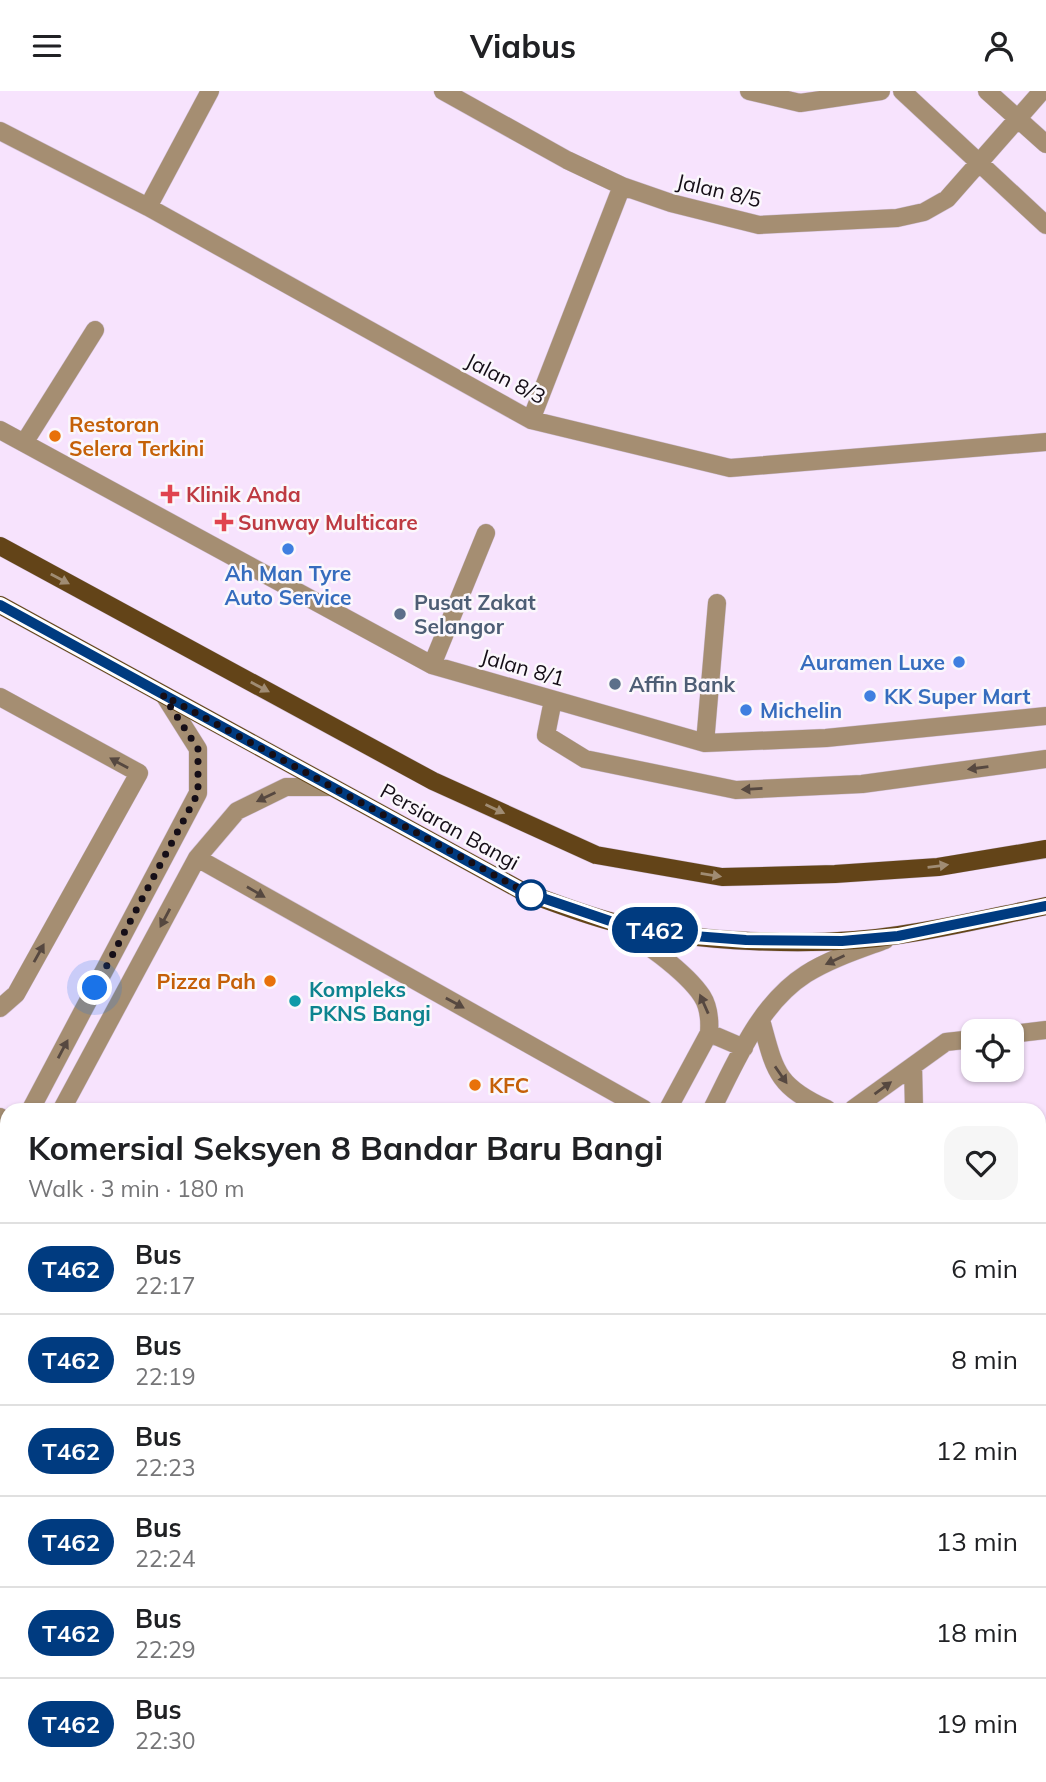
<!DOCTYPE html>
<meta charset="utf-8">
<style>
:root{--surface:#fff;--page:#f6f6f6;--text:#202124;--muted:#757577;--line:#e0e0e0}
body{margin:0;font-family:Mulish,sans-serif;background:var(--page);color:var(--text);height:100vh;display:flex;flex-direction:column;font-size:26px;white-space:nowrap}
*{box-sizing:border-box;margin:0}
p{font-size:23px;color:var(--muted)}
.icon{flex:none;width:38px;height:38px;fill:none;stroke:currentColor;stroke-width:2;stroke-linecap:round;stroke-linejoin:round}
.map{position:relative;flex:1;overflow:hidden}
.side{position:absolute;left:0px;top:1012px;width:1046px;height:681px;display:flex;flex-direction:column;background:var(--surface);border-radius:21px 21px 0 0;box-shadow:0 2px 5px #0004}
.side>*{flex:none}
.badge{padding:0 14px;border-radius:23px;font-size:24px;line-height:46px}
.controls{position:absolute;left:961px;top:928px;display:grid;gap:14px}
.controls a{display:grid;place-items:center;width:63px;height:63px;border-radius:14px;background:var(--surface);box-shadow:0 2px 5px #0004;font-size:35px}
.you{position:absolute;width:35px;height:35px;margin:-18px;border:5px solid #fff;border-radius:50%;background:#1a73e8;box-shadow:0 0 0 10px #1a73e833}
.map>.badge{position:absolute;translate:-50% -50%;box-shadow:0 0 0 4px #fff}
.round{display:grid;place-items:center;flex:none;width:74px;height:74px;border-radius:21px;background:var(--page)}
.head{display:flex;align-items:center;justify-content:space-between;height:119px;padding:0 28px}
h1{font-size:33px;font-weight:700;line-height:52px}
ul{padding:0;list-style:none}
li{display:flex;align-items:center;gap:21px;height:91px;padding:0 28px;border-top:2px solid var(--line)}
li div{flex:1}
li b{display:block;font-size:26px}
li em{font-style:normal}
li .badge{min-width:77px;font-weight:700;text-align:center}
header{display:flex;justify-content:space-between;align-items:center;height:91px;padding:0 28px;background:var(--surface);font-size:32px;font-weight:700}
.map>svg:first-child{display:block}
.park{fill:url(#park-tufts)}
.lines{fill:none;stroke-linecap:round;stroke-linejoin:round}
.minor-casing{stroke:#d3c1d8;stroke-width:19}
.major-casing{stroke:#d3c1d8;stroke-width:19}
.minor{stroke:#a58e72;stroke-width:18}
.major{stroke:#634418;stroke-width:18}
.oneway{fill:#a08c73}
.oneway2{fill:#564840}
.line-casing{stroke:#fff;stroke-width:16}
.line{stroke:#003b80;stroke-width:10}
.walk{stroke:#150e17;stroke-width:7;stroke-dasharray:0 12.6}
.food-dot{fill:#e8710a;stroke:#fbf7fc;stroke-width:2.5}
.health-dot{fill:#e0444e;stroke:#fbf7fc;stroke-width:2.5}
.shop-dot{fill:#3f7fe0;stroke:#fbf7fc;stroke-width:2.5}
.service-dot{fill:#5c6f8a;stroke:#fbf7fc;stroke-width:2.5}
.stop-dot{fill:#fff;stroke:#003b80;stroke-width:3.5}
.culture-dot{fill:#0f9aa8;stroke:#fbf7fc;stroke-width:2.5}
.labels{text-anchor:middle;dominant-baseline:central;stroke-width:5;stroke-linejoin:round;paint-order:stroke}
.street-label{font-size:21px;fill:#150e17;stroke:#fbf7fc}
.food-label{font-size:21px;font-weight:bold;fill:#c56008;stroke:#fbf7fc;text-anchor:start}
.health-label{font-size:21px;font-weight:bold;fill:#be3a42;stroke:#fbf7fc;text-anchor:start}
.shop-label{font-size:21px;font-weight:bold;fill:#366cbe;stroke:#fbf7fc;text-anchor:start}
.service-label{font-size:21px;font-weight:bold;fill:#4e5e75;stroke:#fbf7fc;text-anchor:start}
.culture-label{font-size:21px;font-weight:bold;fill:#0d838f;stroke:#fbf7fc;text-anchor:start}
</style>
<header><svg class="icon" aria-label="menu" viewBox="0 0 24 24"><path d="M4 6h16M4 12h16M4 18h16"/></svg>Viabus<svg class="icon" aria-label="person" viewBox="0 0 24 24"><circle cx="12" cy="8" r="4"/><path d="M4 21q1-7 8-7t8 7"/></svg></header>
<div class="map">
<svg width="1046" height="1691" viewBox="0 0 1046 1691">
<defs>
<pattern id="park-tufts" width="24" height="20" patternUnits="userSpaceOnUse" patternTransform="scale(1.75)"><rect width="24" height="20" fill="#b1c6b3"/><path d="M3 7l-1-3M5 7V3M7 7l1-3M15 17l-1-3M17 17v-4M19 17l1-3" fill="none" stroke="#97a999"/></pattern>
</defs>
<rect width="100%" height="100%" fill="#f7e3fd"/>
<!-- park -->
<path class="park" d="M 1046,1285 L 1046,1691 L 379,1691 L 382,1685 L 1040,1685 L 1040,1299 Z"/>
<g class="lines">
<!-- minor casing -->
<g class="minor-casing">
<path id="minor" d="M 443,0 L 567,69 L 622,95 L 671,112 L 759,134 L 897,127 L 924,121 L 947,108 L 1042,0
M 749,0 L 800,12 L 881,0
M 902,0 L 1046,134
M 987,0 L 1046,53
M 0,40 L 148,116 L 531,329 L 730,377 L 1046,351
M 148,116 L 210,0
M 531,329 L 622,95
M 0,339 L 432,574 L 705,652 L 826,647 L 1046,625
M 24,352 L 95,239
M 432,574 L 486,442
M 0,606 L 139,682 L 16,903 L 0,917
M 553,609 L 546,644 L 585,668 L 736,699 L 862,693 L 1046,668
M 705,652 L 717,512
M 197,767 L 644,1018
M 613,831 C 640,849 685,879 702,905 C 709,916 710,929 709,942 L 668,1018
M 761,929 C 775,980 776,995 827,1018
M 709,942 L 744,957
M 1012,943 L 1046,939
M 913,975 L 914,1018
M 31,1018 L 198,702 L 198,658 L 164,604
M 62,1018 L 197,767 L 237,720 L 286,696 L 332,696
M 712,1018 C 736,971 759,913 806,883 C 830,868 858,859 885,849
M 853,1018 L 946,951 L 973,948
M 0,1026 L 7,1030
M 1040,1089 L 1046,1089
M 0,1121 L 7,1110
M 0,1284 L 7,1271
M 0,1439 L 7,1442
M 1040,1470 L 1046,1474
M 0,1584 L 7,1588
M 0,1658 L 7,1661
M 51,1685 L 61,1691
M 193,1685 L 204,1691
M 18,1691 L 21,1685
M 355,1691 L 358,1685"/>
</g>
<!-- major casing -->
<g class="major-casing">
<path id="major" d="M 0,455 L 433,690 L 596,764 L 722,786 L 835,783 L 938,776 L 1046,758
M 0,514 L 522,800 C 552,811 582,823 613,831 C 692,852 818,857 899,844 C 948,837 997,825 1046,815"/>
</g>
<!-- minor -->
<use href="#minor" class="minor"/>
<!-- major -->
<use href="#major" class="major"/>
</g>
<!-- one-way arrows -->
<defs><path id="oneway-solid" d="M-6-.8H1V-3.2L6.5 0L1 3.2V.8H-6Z" transform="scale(1.75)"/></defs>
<g class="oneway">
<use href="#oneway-solid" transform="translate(60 488) rotate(28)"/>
<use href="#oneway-solid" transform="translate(260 596) rotate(28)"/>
<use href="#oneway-solid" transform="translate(495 718) rotate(25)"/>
<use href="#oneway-solid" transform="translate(938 775) rotate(-7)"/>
<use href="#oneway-solid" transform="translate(711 784) rotate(9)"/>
</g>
<g class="oneway2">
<use href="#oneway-solid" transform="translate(119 672) rotate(-151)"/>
<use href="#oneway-solid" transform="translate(978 677) rotate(172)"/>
<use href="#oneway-solid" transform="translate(752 698) rotate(177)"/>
<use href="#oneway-solid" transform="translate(266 706) rotate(154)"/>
<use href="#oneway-solid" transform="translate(256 801) rotate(30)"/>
<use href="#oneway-solid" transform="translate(165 827) rotate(118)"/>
<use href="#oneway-solid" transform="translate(39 862) rotate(-61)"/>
<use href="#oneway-solid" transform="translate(835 869) rotate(155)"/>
<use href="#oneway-solid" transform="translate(455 912) rotate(29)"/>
<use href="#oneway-solid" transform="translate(704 913) rotate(-114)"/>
<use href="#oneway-solid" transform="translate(63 958) rotate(-62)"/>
<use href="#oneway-solid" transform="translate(781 984) rotate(55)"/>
<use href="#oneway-solid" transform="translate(883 997) rotate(-36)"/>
</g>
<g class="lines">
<!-- line casing -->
<g class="line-casing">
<path id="line" d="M 0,514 L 522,800 L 613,831 L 681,844 L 746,849 L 842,850 L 898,845 L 1046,815"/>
</g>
<!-- line -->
<use href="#line" class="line"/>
<!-- walk -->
<path class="walk" d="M 95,897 L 198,702 L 198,658 L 163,604 L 531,804"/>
</g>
<!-- markers -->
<g class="food-dot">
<circle cx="55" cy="345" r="7"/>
<circle cx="270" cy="890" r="7"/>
<circle cx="475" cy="994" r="7"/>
</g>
<g class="health-dot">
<path d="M166.5 392.5h7v7h7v7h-7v7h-7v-7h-7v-7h7z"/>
<path d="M220.5 420.5h7v7h7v7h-7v7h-7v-7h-7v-7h7z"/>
</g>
<g class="shop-dot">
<circle cx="288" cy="458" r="7"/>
<circle cx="959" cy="571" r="7"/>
<circle cx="870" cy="605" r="7"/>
<circle cx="746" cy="619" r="7"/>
</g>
<g class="service-dot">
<circle cx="400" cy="523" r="7"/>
<circle cx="615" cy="593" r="7"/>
</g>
<circle class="stop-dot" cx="531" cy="804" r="14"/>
<circle class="culture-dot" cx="295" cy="910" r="7"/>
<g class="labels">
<!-- street labels -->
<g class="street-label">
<text transform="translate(719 99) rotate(13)">Jalan 8/5</text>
<text transform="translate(506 287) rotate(27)">Jalan 8/3</text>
<text transform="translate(523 576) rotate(16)">Jalan 8/1</text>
<text transform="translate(450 735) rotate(29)">Persiaran Bangi</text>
</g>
<!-- food labels -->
<g class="food-label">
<text x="69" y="333">Restoran<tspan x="69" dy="24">Selera Terkini</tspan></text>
<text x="256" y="890" text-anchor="end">Pizza Pah</text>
<text x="489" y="994">KFC</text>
</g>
<!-- health labels -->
<g class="health-label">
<text x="186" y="403">Klinik Anda</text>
<text x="238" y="431">Sunway Multicare</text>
</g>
<!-- shop labels -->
<g class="shop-label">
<text x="288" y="482" text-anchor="middle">Ah Man Tyre<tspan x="288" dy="24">Auto Service</tspan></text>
<text x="945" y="571" text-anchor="end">Auramen Luxe</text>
<text x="884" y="605">KK Super Mart</text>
<text x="760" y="619">Michelin</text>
</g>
<!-- service labels -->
<g class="service-label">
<text x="414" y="511">Pusat Zakat<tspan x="414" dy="24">Selangor</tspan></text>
<text x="629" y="593">Affin Bank</text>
</g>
<!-- culture labels -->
<g class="culture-label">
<text x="309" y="898">Kompleks<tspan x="309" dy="24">PKNS Bangi</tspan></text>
</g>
</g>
</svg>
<div class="controls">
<a><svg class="icon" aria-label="locate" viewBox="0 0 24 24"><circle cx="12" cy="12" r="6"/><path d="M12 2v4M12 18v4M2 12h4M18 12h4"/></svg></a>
</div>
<div class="you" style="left:95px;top:897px"></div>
<b class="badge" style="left:655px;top:839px;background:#003b80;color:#fff">T462</b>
<section class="side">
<div class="head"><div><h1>Komersial Seksyen 8 Bandar Baru Bangi</h1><p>Walk · 3 min · 180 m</p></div><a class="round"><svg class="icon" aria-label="heart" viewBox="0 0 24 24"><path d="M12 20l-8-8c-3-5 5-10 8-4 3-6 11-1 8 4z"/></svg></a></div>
<ul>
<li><span class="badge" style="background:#003b80;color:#fff">T462</span><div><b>Bus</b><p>22:17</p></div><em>6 min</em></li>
<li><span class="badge" style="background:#003b80;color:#fff">T462</span><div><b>Bus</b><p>22:19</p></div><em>8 min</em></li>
<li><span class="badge" style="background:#003b80;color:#fff">T462</span><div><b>Bus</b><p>22:23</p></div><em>12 min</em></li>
<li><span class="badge" style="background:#003b80;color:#fff">T462</span><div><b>Bus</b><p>22:24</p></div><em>13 min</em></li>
<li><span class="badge" style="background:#003b80;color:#fff">T462</span><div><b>Bus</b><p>22:29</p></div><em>18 min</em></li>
<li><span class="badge" style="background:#003b80;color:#fff">T462</span><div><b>Bus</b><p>22:30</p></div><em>19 min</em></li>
</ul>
</section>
</div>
